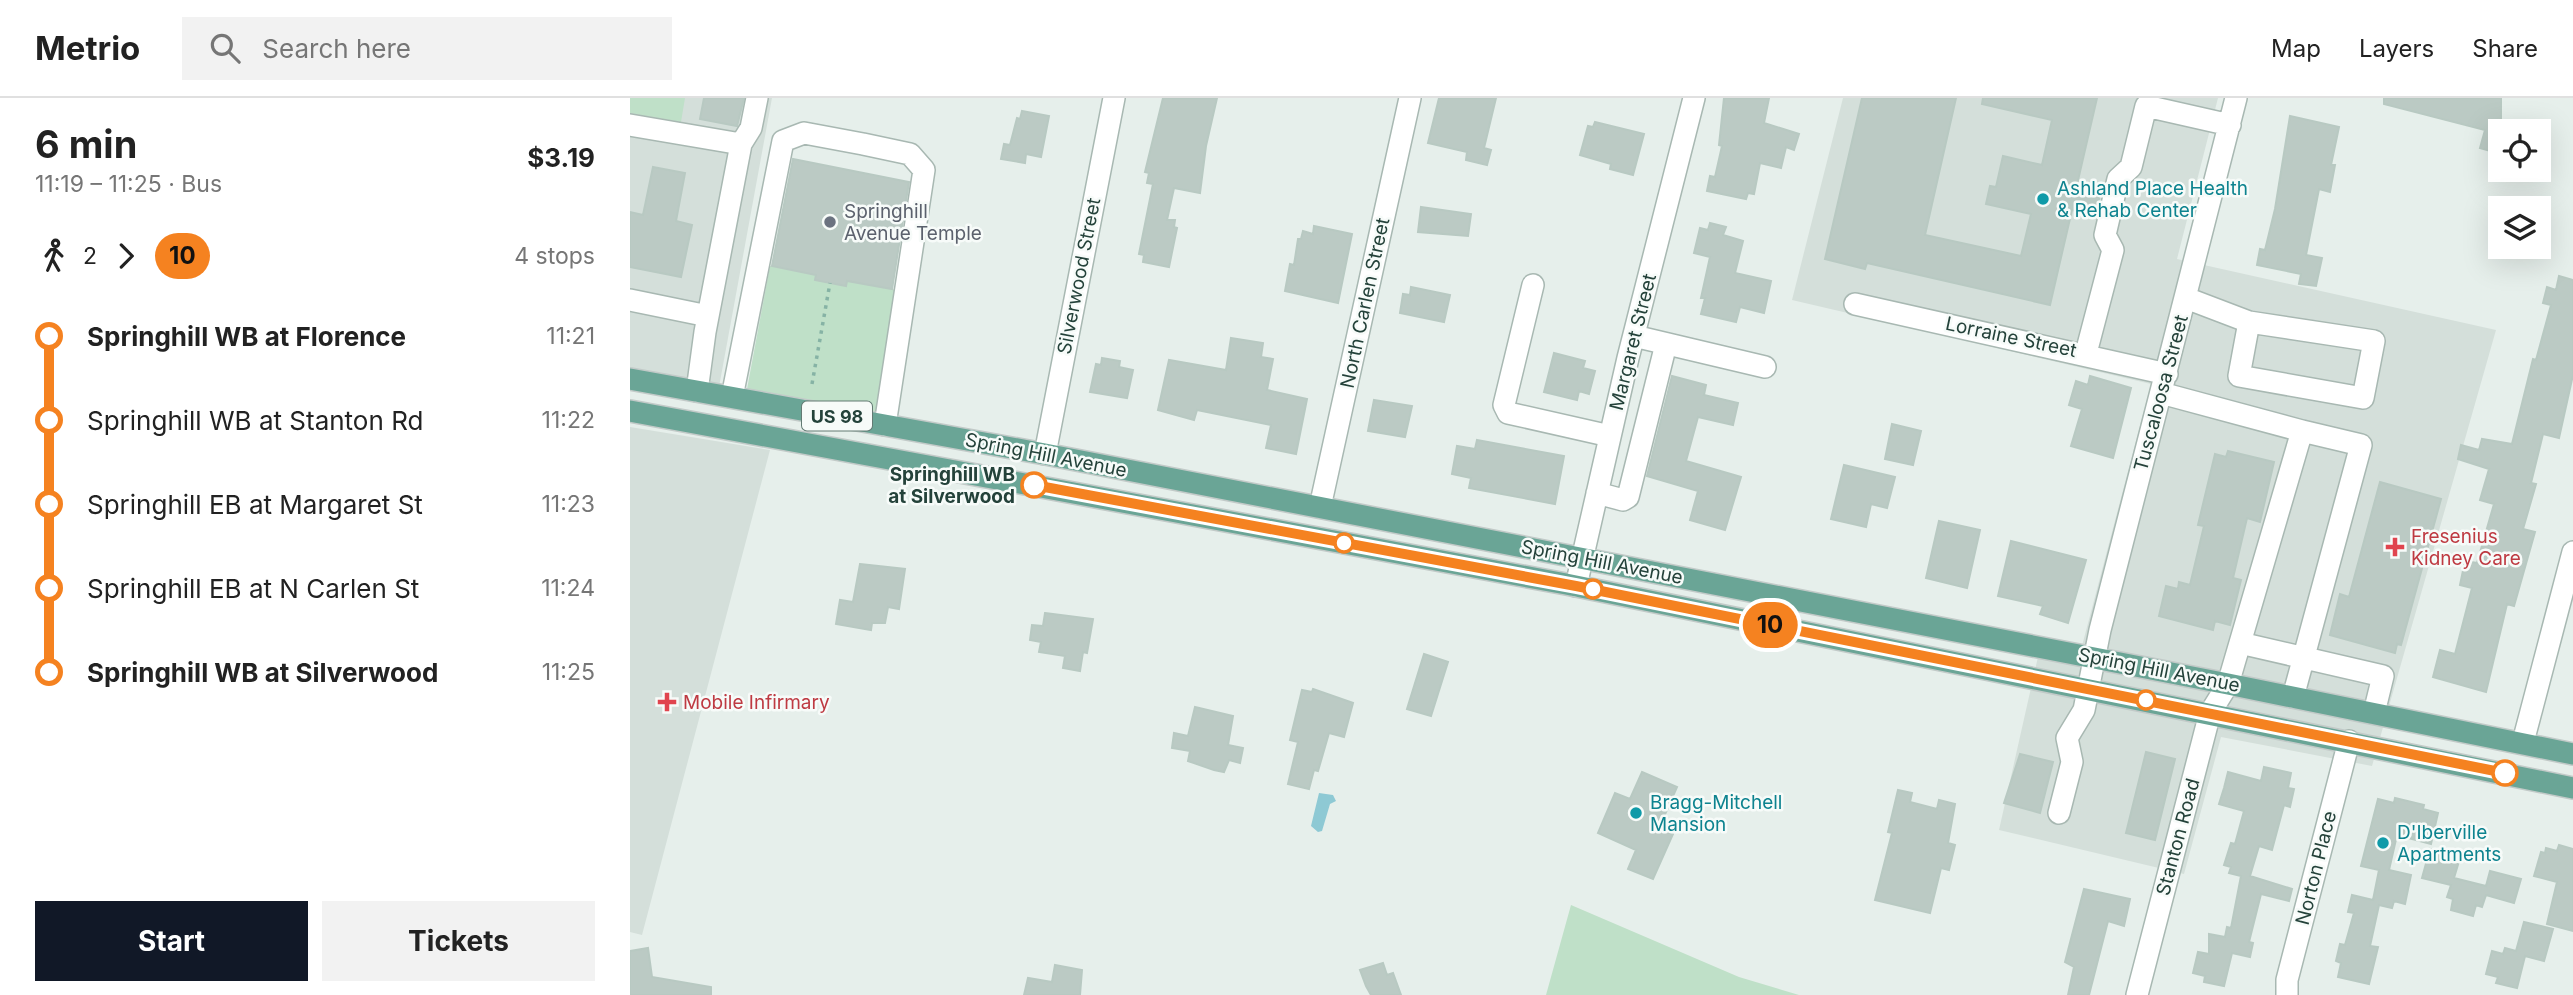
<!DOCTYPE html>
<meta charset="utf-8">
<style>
:root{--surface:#fff;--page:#f2f2f2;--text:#222;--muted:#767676;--line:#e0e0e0;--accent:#111827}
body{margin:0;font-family:Inter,sans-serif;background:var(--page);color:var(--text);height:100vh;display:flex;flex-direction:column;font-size:26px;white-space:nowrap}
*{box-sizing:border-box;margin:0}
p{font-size:23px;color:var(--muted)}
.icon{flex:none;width:38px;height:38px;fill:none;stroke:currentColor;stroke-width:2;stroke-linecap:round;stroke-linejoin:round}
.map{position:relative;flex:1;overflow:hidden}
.drawer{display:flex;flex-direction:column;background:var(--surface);width:630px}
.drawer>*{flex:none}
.badge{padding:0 14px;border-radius:23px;font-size:24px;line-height:46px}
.buttons{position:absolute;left:1858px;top:21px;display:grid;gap:14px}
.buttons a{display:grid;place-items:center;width:63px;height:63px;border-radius:0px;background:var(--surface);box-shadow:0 7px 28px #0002;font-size:35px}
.map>.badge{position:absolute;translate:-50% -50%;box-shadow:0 0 0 4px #fff}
.legs{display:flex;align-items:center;gap:10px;height:77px;padding:0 35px;font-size:23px}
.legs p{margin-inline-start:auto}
.head{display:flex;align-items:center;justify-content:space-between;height:119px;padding:0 35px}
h1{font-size:38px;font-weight:700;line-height:52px}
.primary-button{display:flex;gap:14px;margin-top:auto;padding:14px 35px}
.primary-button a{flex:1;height:80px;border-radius:0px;background:var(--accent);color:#fff;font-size:28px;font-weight:700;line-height:80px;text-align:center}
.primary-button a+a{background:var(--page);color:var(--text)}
ul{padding:0 35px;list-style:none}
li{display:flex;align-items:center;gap:24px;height:84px;font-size:26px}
li i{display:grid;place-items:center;width:10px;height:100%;margin:0 9px;background:currentColor}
li i::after{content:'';width:18px;height:18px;margin:-9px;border:5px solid;border-radius:50%;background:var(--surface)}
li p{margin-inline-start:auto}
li:first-child i{background:linear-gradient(#0000 50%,currentColor 0)}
li:last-child i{background:linear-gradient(currentColor 50%,#0000 0)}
header{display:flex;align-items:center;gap:42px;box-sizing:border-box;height:98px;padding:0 35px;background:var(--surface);border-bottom:2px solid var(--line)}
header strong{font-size:33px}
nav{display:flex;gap:38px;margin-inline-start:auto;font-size:24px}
.search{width:490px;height:63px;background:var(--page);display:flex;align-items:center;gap:18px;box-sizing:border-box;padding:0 24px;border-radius:0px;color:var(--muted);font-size:26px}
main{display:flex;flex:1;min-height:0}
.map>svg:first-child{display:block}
.built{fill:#d4dfda}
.green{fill:#bfe0c8}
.water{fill:#8ec9d4}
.building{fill:#bbcac4;stroke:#b8c9c2;stroke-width:2}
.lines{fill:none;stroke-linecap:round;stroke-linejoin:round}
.minor-casing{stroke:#a8b8b2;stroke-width:24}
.major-casing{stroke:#c2cac8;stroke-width:24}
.path{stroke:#86b3a5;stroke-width:3.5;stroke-dasharray:3.5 5;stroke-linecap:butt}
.minor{stroke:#fff;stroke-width:21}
.major{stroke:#6aa596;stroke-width:21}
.line-1-casing{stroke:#fff;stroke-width:16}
.line-1{stroke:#f58220;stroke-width:10}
.culture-dot{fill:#0f9aa8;stroke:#f7fbf9;stroke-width:2.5}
.worship-dot{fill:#6b7280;stroke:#f7fbf9;stroke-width:2.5}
.stop-1-dot{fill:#fff;stroke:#f58220;stroke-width:3.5}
.health-dot{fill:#e0444e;stroke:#f7fbf9;stroke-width:2.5}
.labels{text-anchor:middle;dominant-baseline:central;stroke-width:5;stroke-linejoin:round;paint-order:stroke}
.shield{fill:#f7fbf9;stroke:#637a73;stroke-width:2}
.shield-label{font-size:18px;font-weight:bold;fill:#24423a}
.culture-label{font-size:19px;fill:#0d838f;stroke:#f7fbf9;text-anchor:start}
.worship-label{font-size:19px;fill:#5b616d;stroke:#f7fbf9;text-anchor:start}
.street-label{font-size:19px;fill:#24423a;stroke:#f7fbf9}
.stop-label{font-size:19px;font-weight:bold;fill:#24423a;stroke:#f7fbf9;text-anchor:end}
.health-label{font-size:19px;fill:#be3a42;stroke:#f7fbf9;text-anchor:start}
</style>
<header>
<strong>Metrio</strong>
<div class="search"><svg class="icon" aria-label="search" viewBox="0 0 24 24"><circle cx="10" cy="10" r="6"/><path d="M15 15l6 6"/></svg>Search here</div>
<nav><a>Map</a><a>Layers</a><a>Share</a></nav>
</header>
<main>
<section class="drawer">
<div class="head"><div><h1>6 min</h1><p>11:19 – 11:25 · Bus</p></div><b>$3.19</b></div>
<div class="legs"><svg class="icon" aria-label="walk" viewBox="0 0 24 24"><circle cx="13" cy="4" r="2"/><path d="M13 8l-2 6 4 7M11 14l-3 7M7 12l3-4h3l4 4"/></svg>2<svg class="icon" aria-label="forward" viewBox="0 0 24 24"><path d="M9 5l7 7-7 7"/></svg><b class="badge" style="background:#f58220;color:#111">10</b><p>4 stops</p></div>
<ul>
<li><i style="color:#f58220"></i><b>Springhill WB at Florence</b><p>11:21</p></li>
<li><i style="color:#f58220"></i><span>Springhill WB at Stanton Rd</span><p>11:22</p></li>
<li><i style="color:#f58220"></i><span>Springhill EB at Margaret St</span><p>11:23</p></li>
<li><i style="color:#f58220"></i><span>Springhill EB at N Carlen St</span><p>11:24</p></li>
<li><i style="color:#f58220"></i><b>Springhill WB at Silverwood</b><p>11:25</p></li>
</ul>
<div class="primary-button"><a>Start</a><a>Tickets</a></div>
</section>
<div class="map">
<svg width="1943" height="897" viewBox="0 0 1943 897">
<rect width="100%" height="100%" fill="#e6efeb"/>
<!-- built -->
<path class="built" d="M 0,0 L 142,0 L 89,289 L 0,273 Z
M 1213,0 L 1588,0 L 1547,161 L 1866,232 L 1742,668 L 1591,639 L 1554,776 L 1369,732 L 1412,541 L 1452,548 L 1521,286 L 1162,202 Z
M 0,329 L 140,352 L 12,837 L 0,834 Z"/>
<!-- green -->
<path class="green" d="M 0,0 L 55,0 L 51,24 L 0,15 Z
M 140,168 L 186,177 L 186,182 L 215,188 L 217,183 L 267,192 L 248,316 L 117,291 Z
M 941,807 L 1109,879 L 1169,897 L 916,897 Z"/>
<!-- water -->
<path class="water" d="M 689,695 L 703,697 L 706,703 L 700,706 L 692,733 L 688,734 L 681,728 Z"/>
<!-- building -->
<path class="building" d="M 74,0 L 114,0 L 107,28 L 70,21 Z
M 533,0 L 587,0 L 576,48 L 570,95 L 544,90 L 537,122 L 545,122 L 544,129 L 547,130 L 539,169 L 513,164 L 514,157 L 509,156 L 523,86 L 517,85 L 519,75 L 515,74 Z
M 809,0 L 866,0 L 854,50 L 861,52 L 857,67 L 836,62 L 837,54 L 798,45 Z
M 1094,0 L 1139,0 L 1134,25 L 1169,36 L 1164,52 L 1156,49 L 1151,70 L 1130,65 L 1124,96 L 1118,95 L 1116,101 L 1077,93 L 1080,78 L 1085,79 L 1092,48 L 1089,47 Z
M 1232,0 L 1326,0 L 1295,137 L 1391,158 L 1401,116 L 1356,106 L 1360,88 L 1366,89 L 1373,58 L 1412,67 L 1422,22 L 1352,6 L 1353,0 L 1467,0 L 1446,91 L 1470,97 L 1465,117 L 1442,112 L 1420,207 L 1237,165 L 1235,171 L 1195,161 Z
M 1754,0 L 1871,0 L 1871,56 L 1850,50 L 1855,32 L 1754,6 Z
M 392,13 L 419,18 L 411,59 L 396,56 L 395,65 L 371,61 L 374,46 L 380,47 L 387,20 L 390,21 Z
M 1660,18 L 1709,29 L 1701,67 L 1705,67 L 1700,94 L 1689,91 L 1676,157 L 1692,160 L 1686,188 L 1669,186 L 1671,176 L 1627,167 L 1630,151 L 1635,152 L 1645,111 Z
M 965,24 L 1014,36 L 1003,77 L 980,71 L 981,66 L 950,57 L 958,28 L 963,29 Z
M 163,61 L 279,84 L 262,191 L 217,183 L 216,188 L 185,182 L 186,177 L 142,168 Z
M 23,69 L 55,75 L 46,123 L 62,127 L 51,179 L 0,169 L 0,114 L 13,117 Z
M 791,109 L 841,116 L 838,138 L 788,134 Z
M 1080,125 L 1096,129 L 1093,137 L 1113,143 L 1105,175 L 1141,183 L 1134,215 L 1110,209 L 1106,224 L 1071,216 L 1075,200 L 1071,200 L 1080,159 L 1064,155 L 1070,130 L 1078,132 Z
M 684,128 L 722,136 L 708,205 L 655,193 L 660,166 L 664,167 L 668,141 L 671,141 L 673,133 L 683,136 Z
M 1929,178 L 1943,182 L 1943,277 L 1929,340 L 1913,336 L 1901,385 L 1906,386 L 1893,431 L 1905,434 L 1884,508 L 1877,506 L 1856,594 L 1803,579 L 1810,552 L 1825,556 L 1842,490 L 1830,487 L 1835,463 L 1847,465 L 1864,406 L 1850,402 L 1859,371 L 1828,361 L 1831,347 L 1849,352 L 1852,341 L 1882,346 L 1903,261 L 1906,262 L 1921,207 L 1913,205 L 1917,189 L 1926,192 Z
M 781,189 L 820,197 L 814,224 L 770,215 L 773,196 L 780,197 Z
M 601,240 L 633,245 L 631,259 L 643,261 L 637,292 L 677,301 L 666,356 L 636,350 L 641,327 L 567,312 L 564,322 L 528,312 L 539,262 L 596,272 Z
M 924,255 L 955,263 L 953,270 L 965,273 L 959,296 L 949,293 L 947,302 L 914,294 Z
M 472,260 L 490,263 L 489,269 L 503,272 L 497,300 L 460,294 L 466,266 L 471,267 Z
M 1042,278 L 1076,287 L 1074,297 L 1108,305 L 1103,327 L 1068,319 L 1056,363 L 1111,379 L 1095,432 L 1060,422 L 1068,393 L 1017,378 Z
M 1460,278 L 1501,290 L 1483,360 L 1441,348 L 1452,311 L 1439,307 L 1446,283 L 1458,287 Z
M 744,302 L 782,308 L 775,339 L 738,333 Z
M 1262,326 L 1291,333 L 1283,367 L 1255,361 Z
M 847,342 L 934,358 L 925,406 L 839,390 L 841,380 L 822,376 L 827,348 L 845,351 Z
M 1598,353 L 1644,364 L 1630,424 L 1617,420 L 1603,480 L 1611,482 L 1600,527 L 1585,523 L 1583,532 L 1529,518 L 1536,488 L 1548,491 L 1549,484 L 1560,487 L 1574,428 L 1568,427 L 1585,356 L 1596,359 Z
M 1214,367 L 1265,379 L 1257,410 L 1241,406 L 1236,429 L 1201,421 Z
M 1750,384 L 1811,401 L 1771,547 L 1767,546 L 1765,555 L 1700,537 L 1710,496 L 1719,499 Z
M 1309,423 L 1350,432 L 1337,490 L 1296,480 Z
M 1381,443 L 1456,462 L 1438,525 L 1410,516 L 1413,508 L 1368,498 Z
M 230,466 L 275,471 L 269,511 L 258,509 L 255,525 L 242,525 L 241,532 L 206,526 L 210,502 L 223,504 Z
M 415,515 L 463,521 L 457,555 L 453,554 L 450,573 L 433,570 L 435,558 L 409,554 L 411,544 L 400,542 L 402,527 L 413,528 Z
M 794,556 L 818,564 L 801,618 L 777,611 Z
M 683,591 L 723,605 L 714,639 L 699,635 L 688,673 L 684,672 L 679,691 L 658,686 L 668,644 L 660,642 L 672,592 L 682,594 Z
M 565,609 L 603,618 L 598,647 L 613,650 L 610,665 L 599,662 L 594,674 L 584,672 L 558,663 L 560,653 L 542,650 L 544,635 L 558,638 Z
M 1516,654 L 1545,661 L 1525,742 L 1496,735 Z
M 1390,656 L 1423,664 L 1410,715 L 1374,705 Z
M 1634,669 L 1661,675 L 1658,690 L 1664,691 L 1660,709 L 1654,707 L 1642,752 L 1629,748 L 1620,778 L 1662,791 L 1659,803 L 1631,796 L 1619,844 L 1623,845 L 1620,859 L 1602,855 L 1594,888 L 1574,884 L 1575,878 L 1563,875 L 1568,854 L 1579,856 L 1579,836 L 1595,839 L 1597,829 L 1601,830 L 1611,778 L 1599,775 L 1601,769 L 1594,767 L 1601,745 L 1605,746 L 1614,713 L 1589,706 L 1594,690 L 1598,674 L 1631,683 Z
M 1012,674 L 1047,689 L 1029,730 L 1043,736 L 1023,781 L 998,771 L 1006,752 L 968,735 L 985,695 L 1000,701 Z
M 1268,692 L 1282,695 L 1280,704 L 1307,711 L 1309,702 L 1325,706 L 1318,745 L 1325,747 L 1319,772 L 1311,770 L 1300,815 L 1245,802 L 1262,735 L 1258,734 Z
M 1765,700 L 1794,707 L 1793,711 L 1808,715 L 1801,746 L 1767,737 L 1759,772 L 1781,777 L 1775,806 L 1764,803 L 1762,810 L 1749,807 L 1740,848 L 1748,849 L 1739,886 L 1708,879 L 1711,865 L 1706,863 L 1710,846 L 1715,847 L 1724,815 L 1718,814 L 1722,797 L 1743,802 L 1749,772 L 1731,768 L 1748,701 L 1764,705 Z
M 1929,747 L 1943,751 L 1943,833 L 1917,826 L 1927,784 L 1904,778 L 1911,754 L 1915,755 L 1916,750 L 1927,753 Z
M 1800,751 L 1830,760 L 1824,780 L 1856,788 L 1860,773 L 1891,781 L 1884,805 L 1856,797 L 1852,809 L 1846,807 L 1843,818 L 1821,812 L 1823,801 L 1817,799 L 1821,787 L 1792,780 Z
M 1454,791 L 1500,801 L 1494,828 L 1478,823 L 1459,897 L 1438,897 L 1444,869 L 1435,864 Z
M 1894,824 L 1923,831 L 1914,863 L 1895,858 L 1887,890 L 1866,885 L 1868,879 L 1856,876 L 1862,853 L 1873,856 L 1875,850 L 1886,853 Z
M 18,850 L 22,879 L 81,889 L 81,897 L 0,897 L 0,853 Z
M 753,865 L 757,877 L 763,875 L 771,897 L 741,897 L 736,888 L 730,872 Z
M 425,867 L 452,872 L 450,897 L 394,897 L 398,880 L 422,884 Z"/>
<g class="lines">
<!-- minor casing -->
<g class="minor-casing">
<path id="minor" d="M 0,27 L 111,46
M 903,187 L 874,307 L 878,315 L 980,338
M 1556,200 L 1619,224 L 1609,278 L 1733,300 L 1744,243 L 1619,224
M 0,202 L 78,218
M 1225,206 L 1537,276
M 1004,238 L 1135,269
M 1456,255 L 1483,152 L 1475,137 L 1488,81 L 1501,69 L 1516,8 L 1600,27
M 67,293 L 75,234 L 111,46 L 121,30 L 127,0
M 1531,295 L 1672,333 L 1610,545
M 102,299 L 153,43 L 174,35 L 233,46 L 280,56 L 294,72 L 255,327
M 415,356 L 484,0
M 967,395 L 993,402 L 998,399 L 1036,246
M 690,409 L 780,0
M 946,488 L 998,260 L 1064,0
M 1663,599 L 1731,347 L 1672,333
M 1893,644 L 1943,454
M 1429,715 L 1442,664 L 1437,640 L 1454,612 L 1470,532 L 1606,0
M 1507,897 L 1580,615 L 1598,586 L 1610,545 L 1753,578 L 1744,615
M 1657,897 L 1657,882 L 1719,643"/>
</g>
<!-- major casing -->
<g class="major-casing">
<path id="major" d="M 0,281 L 415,356 L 1598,586 L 1943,656
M 0,313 L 936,486 L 1943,690"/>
</g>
<!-- path -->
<path class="path" d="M 182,286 L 200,185"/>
<!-- minor -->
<use href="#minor" class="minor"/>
<!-- major -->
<use href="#major" class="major"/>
</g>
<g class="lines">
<!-- line-1 casing -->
<g class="line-1-casing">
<path id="line-1" d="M 404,387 L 946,488 L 1875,675"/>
</g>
<!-- line-1 -->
<use href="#line-1" class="line-1"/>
</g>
<!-- markers -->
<g class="culture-dot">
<circle cx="1413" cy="101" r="7"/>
<circle cx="1006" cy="715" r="7"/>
<circle cx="1753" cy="745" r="7"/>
</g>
<circle class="worship-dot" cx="200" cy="124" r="7"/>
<g class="stop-1-dot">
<circle cx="404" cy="387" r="12"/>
<circle cx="714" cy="445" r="9"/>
<circle cx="963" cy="491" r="9"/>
<circle cx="1516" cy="602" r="9"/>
<circle cx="1875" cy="675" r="12"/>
</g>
<g class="health-dot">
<path d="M1761.5 438.5h7v7h7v7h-7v7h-7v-7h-7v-7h7z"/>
<path d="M33.5 593.5h7v7h7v7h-7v7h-7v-7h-7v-7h7z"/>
</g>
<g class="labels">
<!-- shield labels -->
<rect class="shield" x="172" y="303.5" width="70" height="29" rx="5"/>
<g class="shield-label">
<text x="207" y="318">US 98</text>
</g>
<!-- culture labels -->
<g class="culture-label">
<text x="1427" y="90">Ashland Place Health<tspan x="1427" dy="22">&amp; Rehab Center</tspan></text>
<text x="1020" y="704">Bragg-Mitchell<tspan x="1020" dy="22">Mansion</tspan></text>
<text x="1767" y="734">D'Iberville<tspan x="1767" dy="22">Apartments</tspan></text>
</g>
<!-- worship labels -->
<g class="worship-label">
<text x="214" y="113">Springhill<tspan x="214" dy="22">Avenue Temple</tspan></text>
</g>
<!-- street labels -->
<g class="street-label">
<text transform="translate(449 178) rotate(-79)">Silverwood Street</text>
<text transform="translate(735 205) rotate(-78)">North Carlen Street</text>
<text transform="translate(1381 239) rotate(12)">Lorraine Street</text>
<text transform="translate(1003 244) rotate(-76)">Margaret Street</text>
<text transform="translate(1531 295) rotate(-75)">Tuscaloosa Street</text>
<text transform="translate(416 357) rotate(11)">Spring Hill Avenue</text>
<text transform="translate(972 464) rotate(11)">Spring Hill Avenue</text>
<text transform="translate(1529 572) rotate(11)">Spring Hill Avenue</text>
<text transform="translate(1548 739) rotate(-75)">Stanton Road</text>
<text transform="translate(1686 770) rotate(-76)">Norton Place</text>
</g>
<!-- stop labels -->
<g class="stop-label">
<text x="385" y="376">Springhill WB<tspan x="385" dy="22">at Silverwood</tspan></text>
</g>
<!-- health labels -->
<g class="health-label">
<text x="1781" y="438">Fresenius<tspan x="1781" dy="22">Kidney Care</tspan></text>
<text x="53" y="604">Mobile Infirmary</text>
</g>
</g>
</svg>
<div class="buttons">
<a><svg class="icon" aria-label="locate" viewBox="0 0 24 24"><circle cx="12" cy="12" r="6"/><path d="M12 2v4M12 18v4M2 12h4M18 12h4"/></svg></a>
<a><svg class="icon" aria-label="layers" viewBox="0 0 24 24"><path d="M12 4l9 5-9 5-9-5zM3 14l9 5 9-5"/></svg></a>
</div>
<b class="badge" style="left:1140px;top:527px;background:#f58220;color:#111">10</b>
</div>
</main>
